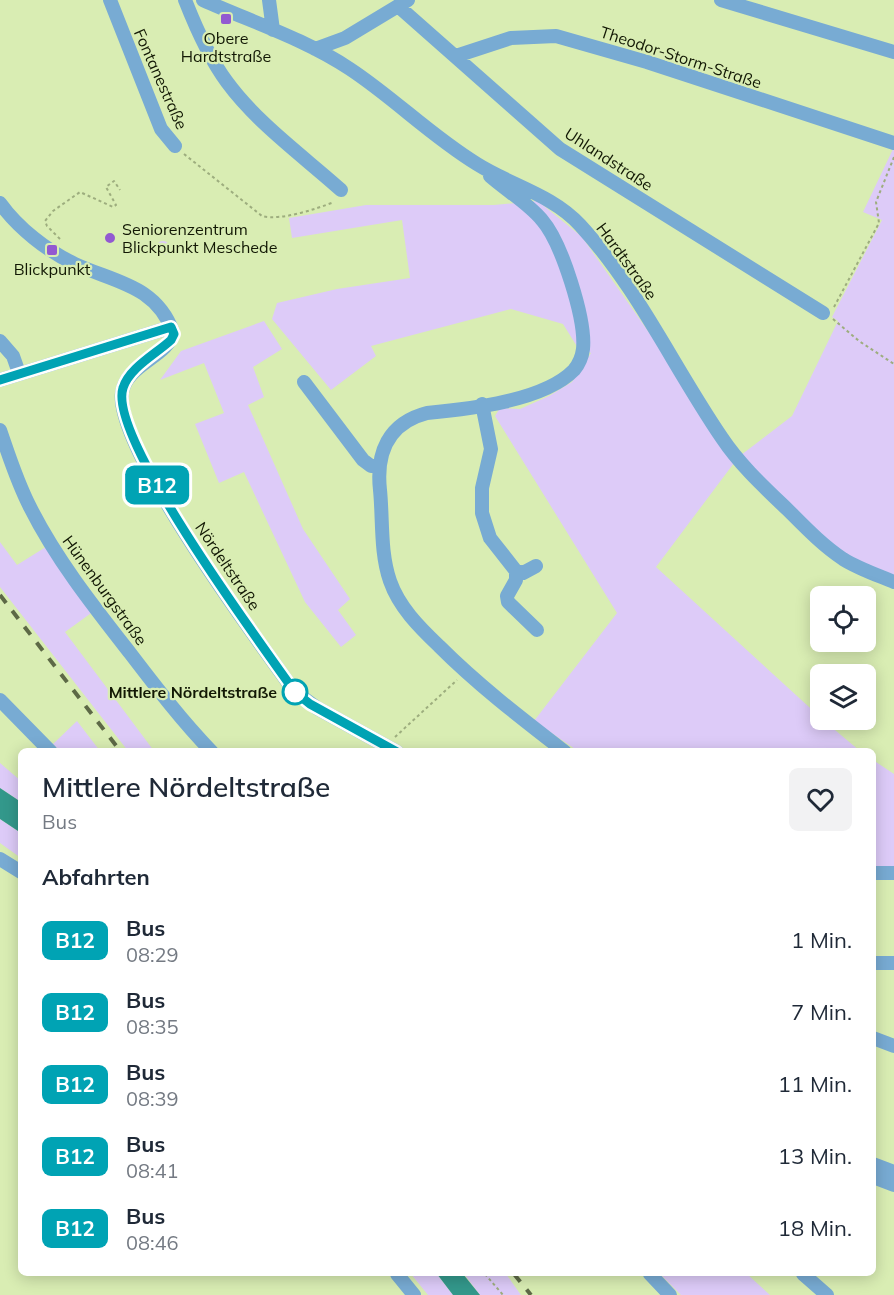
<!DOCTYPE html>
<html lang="de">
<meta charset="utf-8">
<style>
:root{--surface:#fff;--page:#f2f2f3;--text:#1f2937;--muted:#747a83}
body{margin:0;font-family:Mulish,sans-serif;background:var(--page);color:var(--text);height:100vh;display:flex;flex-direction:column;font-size:22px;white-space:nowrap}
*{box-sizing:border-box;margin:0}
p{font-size:20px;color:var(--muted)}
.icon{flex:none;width:33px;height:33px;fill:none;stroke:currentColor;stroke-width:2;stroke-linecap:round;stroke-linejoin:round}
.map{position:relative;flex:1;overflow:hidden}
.drawer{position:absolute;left:18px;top:748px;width:858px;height:528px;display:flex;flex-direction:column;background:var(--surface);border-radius:9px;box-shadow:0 3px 15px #0003}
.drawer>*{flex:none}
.badge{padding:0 12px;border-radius:9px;font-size:21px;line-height:39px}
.fabs{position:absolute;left:810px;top:586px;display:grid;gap:12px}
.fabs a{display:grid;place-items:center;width:66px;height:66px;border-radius:9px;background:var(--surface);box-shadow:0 3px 15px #0003;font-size:30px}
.map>.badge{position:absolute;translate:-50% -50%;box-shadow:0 0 0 3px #fff}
h2{padding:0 24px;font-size:22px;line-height:54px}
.round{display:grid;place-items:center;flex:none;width:63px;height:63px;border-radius:9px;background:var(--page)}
.headline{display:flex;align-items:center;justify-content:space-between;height:102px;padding:0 24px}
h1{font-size:28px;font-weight:600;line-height:45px}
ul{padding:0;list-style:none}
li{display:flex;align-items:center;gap:18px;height:72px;padding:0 24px}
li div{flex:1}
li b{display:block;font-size:22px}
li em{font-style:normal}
li .badge{min-width:66px;font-weight:700;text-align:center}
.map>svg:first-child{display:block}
.green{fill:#ddcbf8}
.water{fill:#33988b}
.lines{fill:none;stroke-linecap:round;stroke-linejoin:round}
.path{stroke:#9dad7e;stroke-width:2;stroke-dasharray:3 3;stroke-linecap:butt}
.minor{stroke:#78abd3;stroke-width:14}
.rail{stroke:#5d6946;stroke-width:4;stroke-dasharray:10 10;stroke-linecap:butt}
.line-casing{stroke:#fff;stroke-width:14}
.line{stroke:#00a3b4;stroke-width:9}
.poi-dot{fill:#9259d1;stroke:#d9edb3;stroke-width:2}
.stop-dot{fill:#fff;stroke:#00a3b4;stroke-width:3}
.labels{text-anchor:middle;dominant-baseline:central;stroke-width:4.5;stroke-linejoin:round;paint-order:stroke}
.poi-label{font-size:16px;fill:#121804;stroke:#d9edb3}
.street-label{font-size:16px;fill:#121804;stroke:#d9edb3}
.stop-label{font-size:16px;font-weight:bold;fill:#121804;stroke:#d9edb3;text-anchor:end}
</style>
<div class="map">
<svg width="894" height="1295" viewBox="0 0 894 1295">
<rect width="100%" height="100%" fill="#d9edb3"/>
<!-- green -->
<path class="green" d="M 894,147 L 894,578 L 849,556 L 821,536 L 737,459 L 656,567 L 820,717 L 820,720 L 823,720 L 860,751 L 578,751 L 534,721 L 617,613 L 495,416 L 500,408 L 520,409 L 549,396 L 572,382 L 591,353 L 578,348 L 563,324 L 511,309 L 371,346 L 376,356 L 331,390 L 272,319 L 277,303 L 337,289 L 410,278 L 402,220 L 292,238 L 289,218 L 366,205 L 494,205 L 538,201 L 582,237 L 737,458 L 792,416 L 838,321 L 832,317 L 882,220 L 863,212 Z
M156 248a7 7 0 1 1 14 0a7 7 0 1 1-14 0Z
M 264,321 L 282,349 L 253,367 L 264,397 L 248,405 L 303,529 L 350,599 L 338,610 L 356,635 L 341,647 L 305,602 L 244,472 L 219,483 L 195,424 L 224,413 L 204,363 L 160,380 L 181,351 Z
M 0,542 L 17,565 L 49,545 L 94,611 L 65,632 L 154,751 L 128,751 L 0,587 Z
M 77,721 L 100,751 L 60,751 L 53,744 Z
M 873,760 L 894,774 L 894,866 L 873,867 Z
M 0,763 L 21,781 L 21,802 L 0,788 Z
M 0,819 L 21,833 L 21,858 L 0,843 Z
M 411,1274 L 437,1274 L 453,1295 L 428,1295 Z
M 464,1274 L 506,1274 L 521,1295 L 480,1295 Z
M 660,1274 L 747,1274 L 770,1295 L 681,1295 Z"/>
<!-- water -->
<path class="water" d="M 0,788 L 21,802 L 21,833 L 0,819 Z
M 437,1274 L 463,1274 L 480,1295 L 453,1295 Z"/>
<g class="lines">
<!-- path -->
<path class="path" d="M 184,154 L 262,216 C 281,221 316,209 334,202
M 60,239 L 47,226 L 45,221 L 53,211 L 80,192 L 113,207 L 116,205 L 106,187 L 114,181 L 120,190
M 834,307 L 879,223 L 876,202 L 894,157
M 833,319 L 859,341 L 894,364
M 395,737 L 457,680
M 485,1274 L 503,1295"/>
<!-- minor -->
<path class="minor" d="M 110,0 L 161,129 L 175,146
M 185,0 C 196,28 209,58 227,82 C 257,123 303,156 341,190
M 203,0 C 252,22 305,39 350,69 C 394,98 431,136 477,164 C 510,185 553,195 580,225 C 638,288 674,368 722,438 C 740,465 764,487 788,510 C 805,527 822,545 843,559 C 859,569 877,575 894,582
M 269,0 L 273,30
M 721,0 L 894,52
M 398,6 L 560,149 L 823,313
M 315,49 L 345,38 L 408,0
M 456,56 L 511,38 L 556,36 L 647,62 L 894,143
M 490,176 C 507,191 528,203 542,220 C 562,243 586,320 583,349 C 582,357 579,364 574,370 C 544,401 469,409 427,413 C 388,423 376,453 380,490 C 383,520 380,552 390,581 C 399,607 419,627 439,646 C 478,685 521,718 565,752
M 0,203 C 18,228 47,251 75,264 C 114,282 156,285 173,332 C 170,356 125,365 122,393 C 115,448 258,641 295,692 L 317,708 L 397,752
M 0,341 L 13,356 L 19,373
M 0,380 L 171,327
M 304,382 L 363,460 L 371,466 L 378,466
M 482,404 L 491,449 L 482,488 L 482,513 L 490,538 L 516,571 L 516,580 L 507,596 L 508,602 L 537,630
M 0,430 C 9,456 17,482 30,507 C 56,559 94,607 130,653 C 156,687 182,721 212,752
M 516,571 L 523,573 L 536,566
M 0,700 L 51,752
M 0,859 L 21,872
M 873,873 L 894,873
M 873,963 L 894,963
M 873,1038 L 894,1046
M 873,1164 L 894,1172
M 873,1177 L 894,1185
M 397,1274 L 414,1295
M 650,1274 L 670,1295
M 803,1274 L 827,1295"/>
<!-- rail -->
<path class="rail" d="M 0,595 L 121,752
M 514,1274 L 531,1295"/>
</g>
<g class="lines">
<!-- line casing -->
<g class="line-casing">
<path id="line" d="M 0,380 L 171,327 L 174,334 L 171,340 C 156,354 129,368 123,388 C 107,437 262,645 295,692 L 310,704 L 397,752"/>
</g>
<!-- line -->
<use href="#line" class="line"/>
</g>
<!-- markers -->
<g class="poi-dot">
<rect x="220" y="13" width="12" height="12" rx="3"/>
<circle cx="110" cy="238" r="6"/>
<rect x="46" y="244" width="12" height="12" rx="3"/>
</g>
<circle class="stop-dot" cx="295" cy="692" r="12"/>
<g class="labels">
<!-- poi labels -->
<g class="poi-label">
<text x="226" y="38">Obere<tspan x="226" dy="18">Hardtstraße</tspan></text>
<text x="122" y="229" text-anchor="start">Seniorenzentrum<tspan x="122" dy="18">Blickpunkt Meschede</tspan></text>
<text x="52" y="269">Blickpunkt</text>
</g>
<!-- street labels -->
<g class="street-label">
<text transform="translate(681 57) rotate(18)">Theodor-Storm-Straße</text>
<text transform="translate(161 79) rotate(66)">Fontanestraße</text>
<text transform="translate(609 159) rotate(33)">Uhlandstraße</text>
<text transform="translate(627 261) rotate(54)">Hardtstraße</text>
<text transform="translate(228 566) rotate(56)">Nördeltstraße</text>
<text transform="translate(105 590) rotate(54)">Hünenburgstraße</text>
</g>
<!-- stop labels -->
<g class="stop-label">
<text x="277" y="692">Mittlere Nördeltstraße</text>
</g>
</g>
</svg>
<div class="fabs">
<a><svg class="icon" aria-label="locate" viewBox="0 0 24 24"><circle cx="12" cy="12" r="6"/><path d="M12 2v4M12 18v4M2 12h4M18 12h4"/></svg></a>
<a><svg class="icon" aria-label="layers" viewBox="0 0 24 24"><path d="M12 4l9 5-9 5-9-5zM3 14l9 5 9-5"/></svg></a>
</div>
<b class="badge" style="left:157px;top:485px;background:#00a3b4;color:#fff">B12</b>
<section class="drawer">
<div class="headline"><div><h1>Mittlere Nördeltstraße</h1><p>Bus</p></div><a class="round"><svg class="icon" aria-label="heart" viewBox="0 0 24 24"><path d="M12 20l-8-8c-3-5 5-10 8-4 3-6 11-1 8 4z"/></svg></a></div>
<h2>Abfahrten</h2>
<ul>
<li><span class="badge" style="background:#00a3b4;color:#fff">B12</span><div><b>Bus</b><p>08:29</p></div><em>1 Min.</em></li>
<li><span class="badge" style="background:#00a3b4;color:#fff">B12</span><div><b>Bus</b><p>08:35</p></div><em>7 Min.</em></li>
<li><span class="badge" style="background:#00a3b4;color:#fff">B12</span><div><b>Bus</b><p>08:39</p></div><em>11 Min.</em></li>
<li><span class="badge" style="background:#00a3b4;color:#fff">B12</span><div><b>Bus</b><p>08:41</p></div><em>13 Min.</em></li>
<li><span class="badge" style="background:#00a3b4;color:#fff">B12</span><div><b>Bus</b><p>08:46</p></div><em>18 Min.</em></li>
</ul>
</section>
</div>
